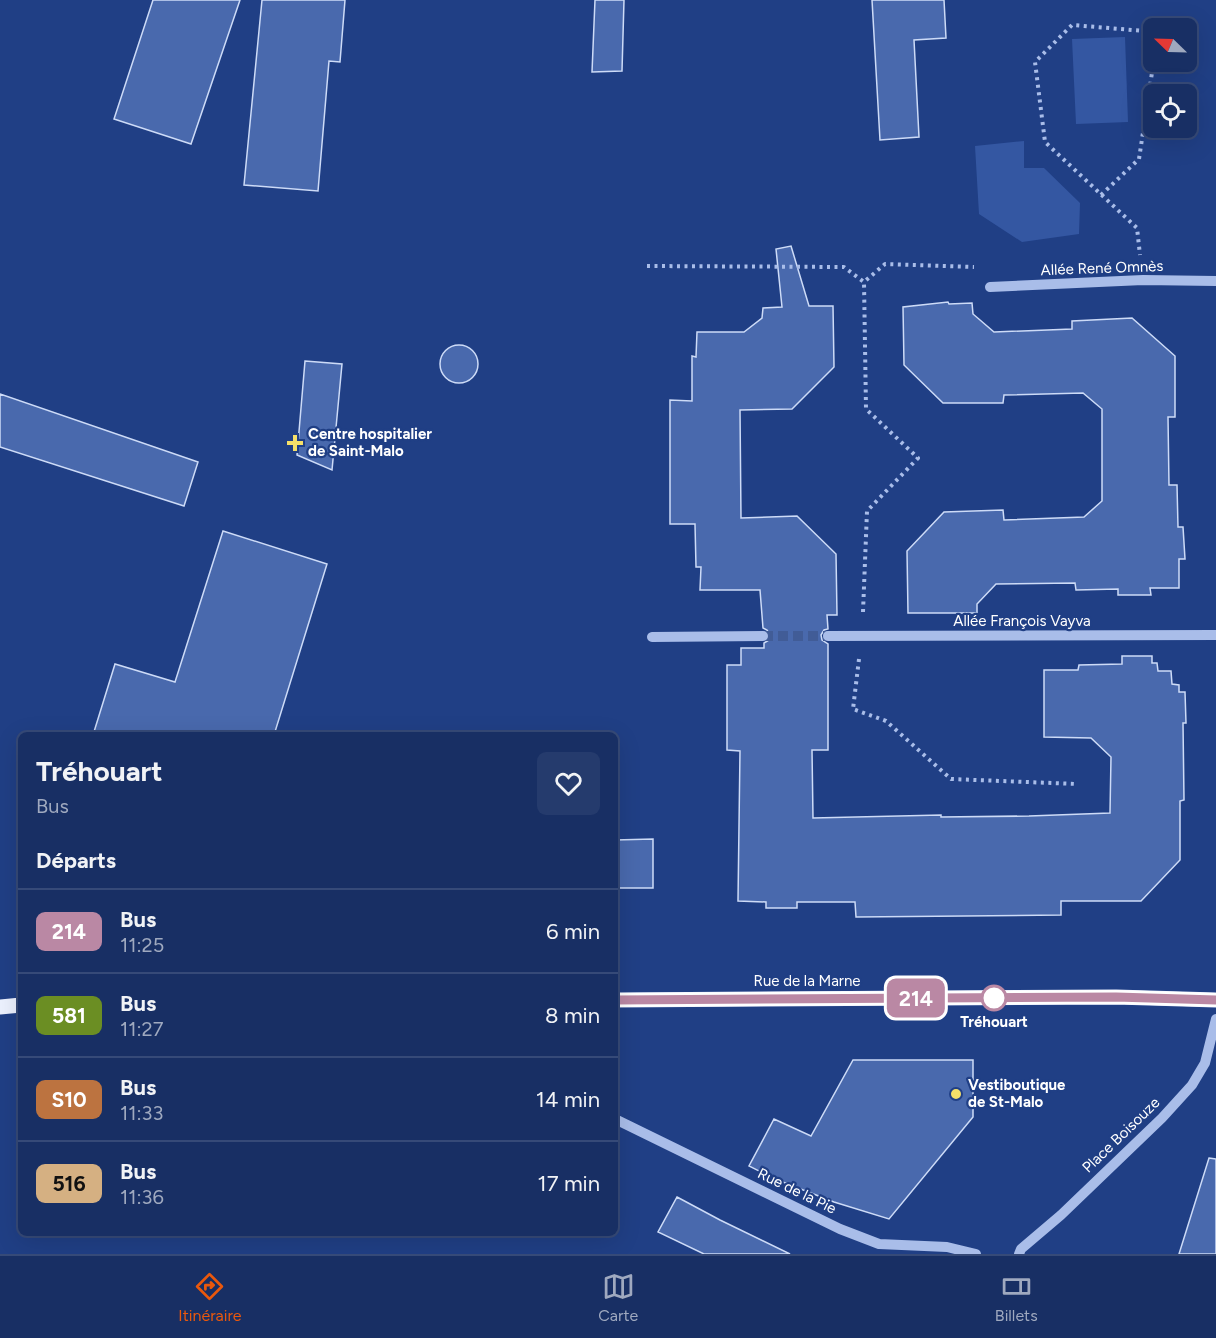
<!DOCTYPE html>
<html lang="fr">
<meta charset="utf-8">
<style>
:root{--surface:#182f64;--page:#253b6d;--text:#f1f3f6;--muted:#9fa9bf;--line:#364a78;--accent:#ea580c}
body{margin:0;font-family:Figtree,sans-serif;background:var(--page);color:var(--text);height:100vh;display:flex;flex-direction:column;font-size:22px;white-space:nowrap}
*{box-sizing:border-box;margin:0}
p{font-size:20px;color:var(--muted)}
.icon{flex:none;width:33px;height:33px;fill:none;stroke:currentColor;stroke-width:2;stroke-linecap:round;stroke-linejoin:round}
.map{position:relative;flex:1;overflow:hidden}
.details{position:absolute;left:18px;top:732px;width:600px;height:504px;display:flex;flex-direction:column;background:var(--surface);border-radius:9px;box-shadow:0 6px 24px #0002,0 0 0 2px var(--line)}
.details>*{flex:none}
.badge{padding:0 12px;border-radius:9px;font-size:21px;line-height:39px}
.needle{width:39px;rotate:293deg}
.buttons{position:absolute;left:1143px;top:18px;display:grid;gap:12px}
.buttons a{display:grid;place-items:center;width:54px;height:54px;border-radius:9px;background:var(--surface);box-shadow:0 6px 24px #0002,0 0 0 2px var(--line);font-size:30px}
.map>.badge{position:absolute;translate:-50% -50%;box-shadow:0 0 0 3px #fff}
h2{padding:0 18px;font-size:22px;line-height:54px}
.round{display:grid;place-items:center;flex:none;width:63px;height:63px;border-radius:9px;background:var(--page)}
.overview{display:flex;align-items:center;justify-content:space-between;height:102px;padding:0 18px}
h1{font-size:28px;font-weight:700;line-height:45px}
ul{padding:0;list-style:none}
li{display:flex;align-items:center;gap:18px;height:84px;padding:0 18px;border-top:2px solid var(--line)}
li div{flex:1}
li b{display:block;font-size:22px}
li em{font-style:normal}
li .badge{min-width:66px;font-weight:700;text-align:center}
.tabs{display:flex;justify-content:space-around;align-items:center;height:84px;border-top:2px solid var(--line);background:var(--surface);font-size:16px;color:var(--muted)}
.tabs a{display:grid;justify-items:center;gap:3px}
.tabs .on{color:var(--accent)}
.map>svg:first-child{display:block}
.green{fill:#3457a2}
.building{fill:#4969ad;stroke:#cddbf7;stroke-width:1.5}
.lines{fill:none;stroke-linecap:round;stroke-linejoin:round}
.minor-tunnel{stroke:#415c97;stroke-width:10;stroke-dasharray:10 5;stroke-linecap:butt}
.path{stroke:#a9bde9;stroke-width:4;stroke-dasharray:3 4.5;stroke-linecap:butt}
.minor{stroke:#a9bde9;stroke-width:10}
.major{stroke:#ecf1fe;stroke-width:15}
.line-casing{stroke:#fff;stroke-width:14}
.line{stroke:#ba88a4;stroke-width:9}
.poi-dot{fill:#f6e069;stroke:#203f85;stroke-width:2}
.stop-dot{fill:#fff;stroke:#ba88a4;stroke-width:3}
.labels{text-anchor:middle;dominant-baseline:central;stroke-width:4.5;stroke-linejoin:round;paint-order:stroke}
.street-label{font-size:15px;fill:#fff;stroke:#203f85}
.poi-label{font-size:15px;font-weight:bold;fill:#fff;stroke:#203f85;text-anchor:start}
.stop-label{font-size:15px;font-weight:bold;fill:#fff;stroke:#203f85}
</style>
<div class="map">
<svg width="1216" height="1254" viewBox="0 0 1216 1254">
<rect width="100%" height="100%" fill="#203f85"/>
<!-- green -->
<path class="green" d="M 1125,37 L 1128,122 L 1076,124 L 1072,39 Z
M 1024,141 L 1024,168 L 1044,168 L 1080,203 L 1079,234 L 1022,242 L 979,214 L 975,146 Z"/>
<!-- building -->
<path class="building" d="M 153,0 L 240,0 L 191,144 L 114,119 Z
M 262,0 L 345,0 L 340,62 L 329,61 L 318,191 L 244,185 Z
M 595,0 L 624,0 L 622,71 L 592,72 Z
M 872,0 L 944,0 L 946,38 L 914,40 L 919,137 L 880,140 Z
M 791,246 L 809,306 L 833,306 L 834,367 L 792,409 L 740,410 L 741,518 L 797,516 L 836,554 L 837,615 L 827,615 L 828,629 L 824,630 L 821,635 L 822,640 L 828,644 L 828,750 L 812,750 L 813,818 L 941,815 L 941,817 L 1029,816 L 1110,813 L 1111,757 L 1091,738 L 1044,737 L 1044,670 L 1078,670 L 1079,665 L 1122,664 L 1122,656 L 1152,656 L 1152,663 L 1157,663 L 1158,671 L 1171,671 L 1172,684 L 1179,685 L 1179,692 L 1185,692 L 1186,723 L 1183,723 L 1184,800 L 1180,801 L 1180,860 L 1141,901 L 1061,901 L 1061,915 L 856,917 L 855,902 L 797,902 L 797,908 L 766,908 L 766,902 L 738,901 L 740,751 L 727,750 L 727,665 L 741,665 L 741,648 L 764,648 L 764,643 L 769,640 L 770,635 L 767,630 L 763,628 L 760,590 L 700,590 L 701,567 L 696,567 L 695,524 L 670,524 L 670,400 L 692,401 L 692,356 L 696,357 L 697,332 L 744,332 L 762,318 L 763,308 L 782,307 L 776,249 Z
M 948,302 L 949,304 L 972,303 L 973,314 L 994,332 L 1072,329 L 1072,321 L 1132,318 L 1175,356 L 1175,417 L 1168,417 L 1169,485 L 1177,485 L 1178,527 L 1183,527 L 1185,559 L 1179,559 L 1179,588 L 1150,588 L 1151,595 L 1118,595 L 1118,589 L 1076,590 L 1075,583 L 996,584 L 977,604 L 977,613 L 908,613 L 907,551 L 944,512 L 1003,510 L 1004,520 L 1084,517 L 1102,501 L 1102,409 L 1083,393 L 1004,395 L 1003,403 L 943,403 L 904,365 L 903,307 Z
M440 364a19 19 0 1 1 38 0a19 19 0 1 1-38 0Z
M 305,361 L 342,364 L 332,470 L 297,455 Z
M 0,394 L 198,462 L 184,506 L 0,447 Z
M 223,531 L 327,564 L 274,735 L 93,735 L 115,664 L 175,682 Z
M 653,839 L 653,888 L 615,888 L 615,840 Z
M 853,1060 L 973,1060 L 973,1117 L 889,1219 L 834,1202 L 775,1179 L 749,1166 L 774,1119 L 811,1136 Z
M 1209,1158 L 1216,1159 L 1216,1254 L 1179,1254 Z
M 677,1197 L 720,1220 L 790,1254 L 704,1254 L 658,1232 Z"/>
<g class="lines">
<!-- minor-tunnel -->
<path class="minor-tunnel" d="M 763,636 L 828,636"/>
<!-- path -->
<path class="path" d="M 1101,195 L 1139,159 L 1153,66 L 1144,31 L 1072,25 L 1035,62 L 1045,142 L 1137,228 L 1140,255
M 647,266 L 844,267 L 864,282 L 885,264 L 974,267
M 863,612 L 867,511 L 918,458 L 866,409 L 864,282
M 859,659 L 853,709 L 886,721 L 951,779 L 1077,784"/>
<!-- minor -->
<path class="minor" d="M 990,287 L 1143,280 L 1216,281
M 828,636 L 1216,635
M 652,637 L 763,636
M 615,1119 L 840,1229 L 879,1244 L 947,1247 L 976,1254
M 1019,1254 L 1021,1249 L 1061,1215 L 1162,1118 L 1192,1085 L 1205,1063 L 1216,1019"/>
<!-- major -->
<path class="major" d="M 615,1000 L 1116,997 L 1216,1000
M 0,1007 L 21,1005"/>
</g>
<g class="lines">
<!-- line casing -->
<g class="line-casing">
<path id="line" d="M 615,1000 L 1116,997 L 1216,1000"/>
</g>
<!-- line -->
<use href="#line" class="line"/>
</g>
<!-- markers -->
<g class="poi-dot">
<path d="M292 434h6v6h6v6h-6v6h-6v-6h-6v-6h6z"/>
<circle cx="956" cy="1094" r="6"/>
</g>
<circle class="stop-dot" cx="994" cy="998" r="12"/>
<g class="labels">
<!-- street labels -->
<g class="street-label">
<text transform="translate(1102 268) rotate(-2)">Allée René Omnès</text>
<text x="1022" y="621">Allée François Vayva</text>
<text x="807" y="981">Rue de la Marne</text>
<text transform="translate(1121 1135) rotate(-44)">Place Boisouze</text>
<text transform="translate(797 1191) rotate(26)">Rue de la Pie</text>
</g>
<!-- poi labels -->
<g class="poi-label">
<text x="308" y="434">Centre hospitalier<tspan x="308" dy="17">de Saint-Malo</tspan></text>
<text x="968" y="1085">Vestiboutique<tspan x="968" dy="17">de St-Malo</tspan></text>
</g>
<!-- stop labels -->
<g class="stop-label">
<text x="994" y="1022">Tréhouart</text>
</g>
</g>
</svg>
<div class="buttons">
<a><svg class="needle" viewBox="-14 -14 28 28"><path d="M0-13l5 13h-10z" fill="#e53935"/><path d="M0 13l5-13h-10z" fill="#9fa9bf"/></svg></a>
<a><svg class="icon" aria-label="locate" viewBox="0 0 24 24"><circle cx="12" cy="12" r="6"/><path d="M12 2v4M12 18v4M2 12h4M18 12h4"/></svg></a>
</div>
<b class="badge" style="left:916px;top:998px;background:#ba88a4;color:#fff">214</b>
<section class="details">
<div class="overview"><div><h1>Tréhouart</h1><p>Bus</p></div><a class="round"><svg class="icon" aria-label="heart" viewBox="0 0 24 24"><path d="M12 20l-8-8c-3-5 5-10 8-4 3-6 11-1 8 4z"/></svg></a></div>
<h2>Départs</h2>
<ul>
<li><span class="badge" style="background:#ba88a4;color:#fff">214</span><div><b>Bus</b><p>11:25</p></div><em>6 min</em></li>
<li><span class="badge" style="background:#6b8e23;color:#fff">581</span><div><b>Bus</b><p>11:27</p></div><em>8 min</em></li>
<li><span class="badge" style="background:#bc7340;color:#fff">S10</span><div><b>Bus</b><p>11:33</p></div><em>14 min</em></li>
<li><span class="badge" style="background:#d5b082;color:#111">516</span><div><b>Bus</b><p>11:36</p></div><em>17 min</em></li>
</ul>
</section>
</div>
<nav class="tabs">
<a class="on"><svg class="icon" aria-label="directions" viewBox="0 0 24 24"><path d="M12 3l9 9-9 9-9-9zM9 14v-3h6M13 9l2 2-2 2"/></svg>Itinéraire</a>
<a><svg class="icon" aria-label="map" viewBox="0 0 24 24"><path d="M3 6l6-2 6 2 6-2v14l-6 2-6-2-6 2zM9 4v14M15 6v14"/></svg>Carte</a>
<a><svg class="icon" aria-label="tickets" viewBox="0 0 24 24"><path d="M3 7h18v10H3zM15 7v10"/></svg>Billets</a>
</nav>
